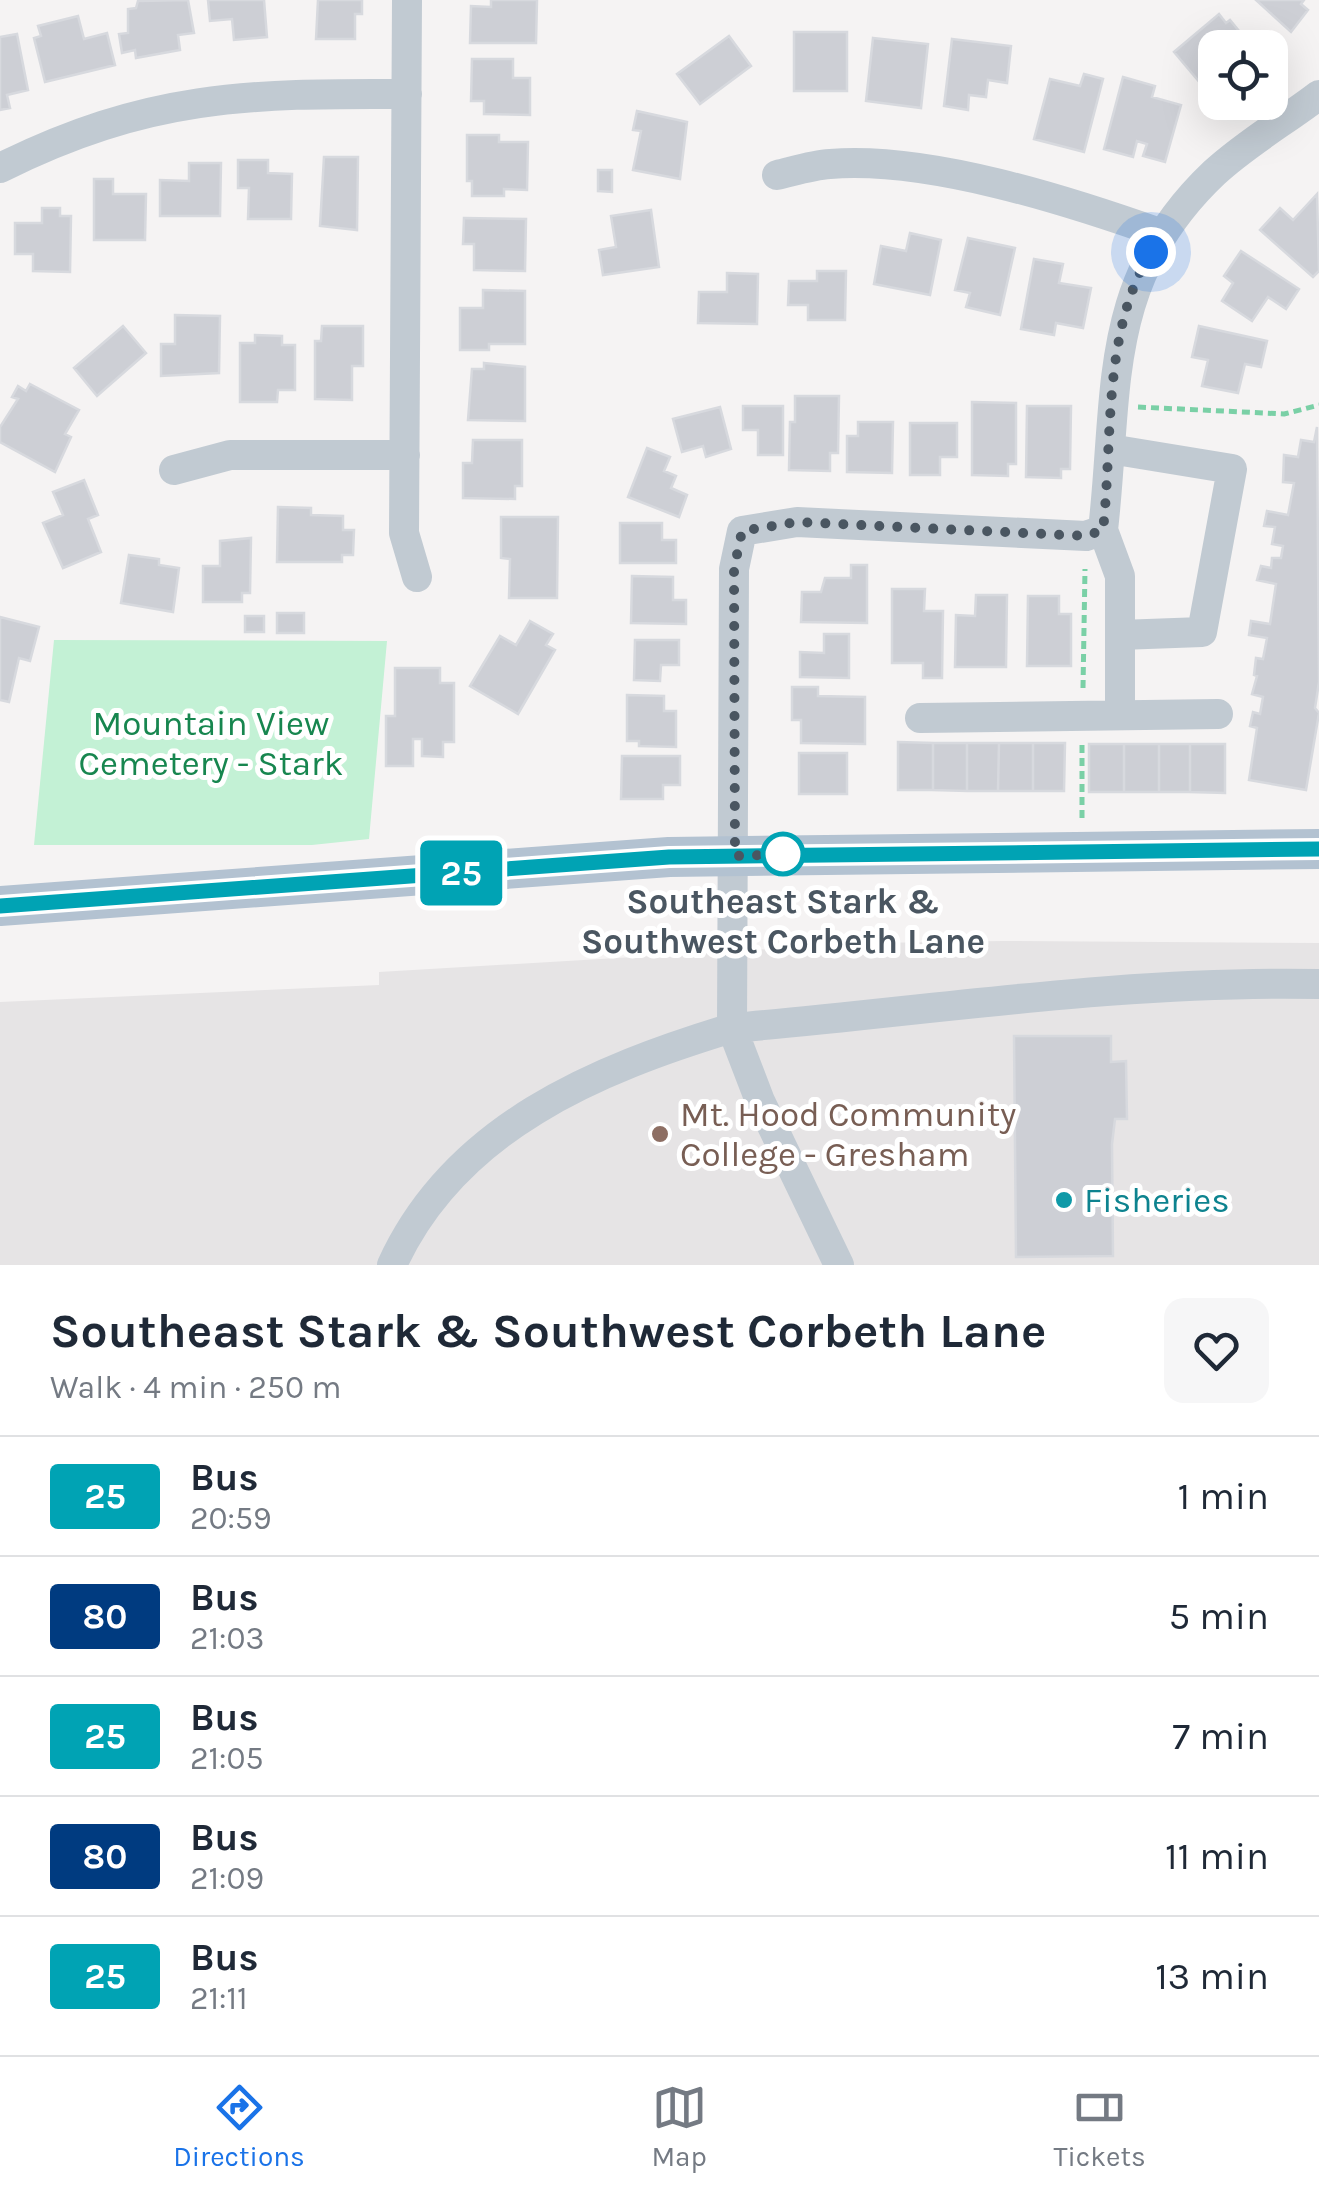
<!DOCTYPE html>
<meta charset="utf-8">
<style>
:root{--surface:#fff;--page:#f6f6f7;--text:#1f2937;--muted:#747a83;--line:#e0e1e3;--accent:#1a73e8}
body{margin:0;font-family:Karla,sans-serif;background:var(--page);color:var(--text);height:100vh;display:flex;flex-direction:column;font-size:38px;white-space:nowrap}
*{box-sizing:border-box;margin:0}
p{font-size:32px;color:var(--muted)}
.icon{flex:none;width:55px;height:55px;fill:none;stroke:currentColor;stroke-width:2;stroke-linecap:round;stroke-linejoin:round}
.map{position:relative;height:1265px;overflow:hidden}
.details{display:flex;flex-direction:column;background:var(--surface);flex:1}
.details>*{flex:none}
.badge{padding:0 20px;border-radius:8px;font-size:35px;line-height:65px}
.fabs{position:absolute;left:1198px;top:30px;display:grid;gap:20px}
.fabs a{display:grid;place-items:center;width:90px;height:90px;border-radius:20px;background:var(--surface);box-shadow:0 10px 40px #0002;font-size:50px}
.you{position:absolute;width:50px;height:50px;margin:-25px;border:8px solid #fff;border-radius:50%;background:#1a73e8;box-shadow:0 0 0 15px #1a73e833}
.map>.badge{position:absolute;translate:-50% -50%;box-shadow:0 0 0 5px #fff}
.round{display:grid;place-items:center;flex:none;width:105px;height:105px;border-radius:20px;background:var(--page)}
.headline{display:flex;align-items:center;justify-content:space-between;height:170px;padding:0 50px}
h1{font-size:48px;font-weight:700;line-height:75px}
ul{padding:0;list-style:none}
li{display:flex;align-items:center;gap:30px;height:120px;padding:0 50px;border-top:2px solid var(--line)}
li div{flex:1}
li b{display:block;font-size:38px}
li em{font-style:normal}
li .badge{min-width:110px;font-weight:700;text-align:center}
.dock{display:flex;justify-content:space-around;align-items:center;height:140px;border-top:2px solid var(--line);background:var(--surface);font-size:28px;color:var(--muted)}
.dock a{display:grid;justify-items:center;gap:5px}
.dock .current{color:var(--accent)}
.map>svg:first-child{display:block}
.education{fill:#e6e4e5}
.green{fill:#c3f1d5}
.building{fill:#cdcfd5;stroke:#d7d9de;stroke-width:2.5}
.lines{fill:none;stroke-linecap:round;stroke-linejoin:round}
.path{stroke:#7ad0a6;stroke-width:5;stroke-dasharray:8 5;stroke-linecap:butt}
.minor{stroke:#c1cad2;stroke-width:30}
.major{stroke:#b3c2d1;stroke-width:40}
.line-casing{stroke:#fff;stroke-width:22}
.line{stroke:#00a3b4;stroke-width:15}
.walk{stroke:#4a5661;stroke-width:10;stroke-dasharray:0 18}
.stop-dot{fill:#fff;stroke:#00a3b4;stroke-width:5}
.education-dot{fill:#8d6e63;stroke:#fff;stroke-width:4}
.culture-dot{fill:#0f9aa8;stroke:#fff;stroke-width:4}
.labels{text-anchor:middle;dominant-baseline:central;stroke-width:10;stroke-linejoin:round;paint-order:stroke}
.park-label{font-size:35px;fill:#17864f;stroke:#fff}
.stop-label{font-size:35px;font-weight:bold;fill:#4a5661;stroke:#fff}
.education-label{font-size:35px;fill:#785e54;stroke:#fff;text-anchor:start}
.culture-label{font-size:35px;fill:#0d838f;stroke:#fff;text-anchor:start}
</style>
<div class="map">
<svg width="1319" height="1265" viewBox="0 0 1319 1265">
<rect width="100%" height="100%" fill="#f5f3f3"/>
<!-- education -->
<path class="education" d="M 1003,941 L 1319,943 L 1319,1265 L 0,1265 L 0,1002 L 379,985 L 379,972 L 872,943 Z"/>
<!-- green -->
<path class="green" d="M 54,640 L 387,641 L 369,839 L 312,845 L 34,845 Z"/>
<!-- building -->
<path class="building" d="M 188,0 L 194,33 L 178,35 L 180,50 L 136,58 L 135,50 L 122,53 L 119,34 L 128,33 L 128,9 L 136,8 L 138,1 Z
M 208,0 L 264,0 L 267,37 L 234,40 L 232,19 L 210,21 Z
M 318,0 L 362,0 L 362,14 L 355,14 L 355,39 L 316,39 Z
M 491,0 L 537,0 L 536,43 L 470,43 L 471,6 L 491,7 Z
M 1256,0 L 1304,0 L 1301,4 L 1308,10 L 1291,32 Z
M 1219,14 L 1226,23 L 1230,20 L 1253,48 L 1215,48 L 1215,79 L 1209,77 L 1201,84 L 1174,52 Z
M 78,16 L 84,39 L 107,33 L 115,65 L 45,82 L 34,38 L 41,36 L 38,26 Z
M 794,32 L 847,32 L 847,91 L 794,91 Z
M 17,34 L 28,90 L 7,95 L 10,108 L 0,110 L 0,37 Z
M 729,36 L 751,66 L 700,104 L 677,74 Z
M 873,38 L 928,44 L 921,108 L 866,101 Z
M 952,39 L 1011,46 L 1007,83 L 988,80 L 986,97 L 969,95 L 968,110 L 944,106 Z
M 472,59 L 513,59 L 513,78 L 530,78 L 530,115 L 484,114 L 484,101 L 471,101 Z
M 1084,74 L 1103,79 L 1084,152 L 1034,139 L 1050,79 L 1080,86 Z
M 1123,77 L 1155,86 L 1152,97 L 1181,105 L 1165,162 L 1143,156 L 1147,144 L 1137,141 L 1133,157 L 1104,149 Z
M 637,111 L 687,122 L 680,179 L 633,170 L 641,131 L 633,130 Z
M 467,135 L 499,135 L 499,142 L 528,142 L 527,190 L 504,189 L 504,196 L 472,196 L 472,181 L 467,181 Z
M 324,157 L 358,157 L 357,230 L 320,226 Z
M 238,160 L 268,160 L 268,173 L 292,174 L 291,219 L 248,219 L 249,188 L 238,188 Z
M 189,163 L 221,163 L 220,216 L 160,216 L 160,180 L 189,181 Z
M 598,170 L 612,170 L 612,192 L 598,191 Z
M 94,179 L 113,179 L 113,194 L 146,194 L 145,240 L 94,240 Z
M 1317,194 L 1319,271 L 1313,277 L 1260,230 L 1280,208 L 1293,220 Z
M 42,208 L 60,208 L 60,216 L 71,216 L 70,272 L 33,271 L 33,254 L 15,254 L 15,223 L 42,223 Z
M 651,210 L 659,267 L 603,275 L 599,250 L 616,247 L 611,216 Z
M 464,218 L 526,219 L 525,271 L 474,270 L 474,244 L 463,244 Z
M 910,233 L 941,240 L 930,295 L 874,284 L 881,246 L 906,251 Z
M 968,238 L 1015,248 L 1000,315 L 966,307 L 970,293 L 955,290 Z
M 1241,251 L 1299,289 L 1286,309 L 1268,297 L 1252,321 L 1222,301 L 1233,283 L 1224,276 Z
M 1034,259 L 1063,264 L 1059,283 L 1091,288 L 1083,328 L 1056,323 L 1054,335 L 1021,329 Z
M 817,271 L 846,271 L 845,320 L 808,320 L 808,305 L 788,305 L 789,281 L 817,281 Z
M 727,273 L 758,274 L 757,324 L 698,323 L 699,292 L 727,292 Z
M 483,290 L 525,291 L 525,344 L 489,344 L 489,350 L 460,350 L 460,308 L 483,308 Z
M 175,315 L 220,316 L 219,373 L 161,376 L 161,344 L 175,344 Z
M 123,326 L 146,353 L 97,396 L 74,368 Z
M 322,326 L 363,326 L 363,366 L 352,366 L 352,400 L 315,399 L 315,341 L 321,341 Z
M 1199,326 L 1267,341 L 1261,367 L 1245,364 L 1238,393 L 1202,386 L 1208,360 L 1192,357 Z
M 255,335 L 282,336 L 282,345 L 295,345 L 295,390 L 278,390 L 277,402 L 240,402 L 240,343 L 255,343 Z
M 484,363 L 525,367 L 525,421 L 468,420 L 472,369 L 484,369 Z
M 30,384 L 79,410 L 65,434 L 71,437 L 55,472 L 0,442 L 0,427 L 18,399 L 12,397 L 18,386 L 26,391 Z
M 795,396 L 839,396 L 838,453 L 830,453 L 830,471 L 789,470 L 790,422 L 795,422 Z
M 972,402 L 1016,403 L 1016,464 L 1008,464 L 1008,476 L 972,475 Z
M 743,406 L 783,406 L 783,455 L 758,455 L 758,430 L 743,430 Z
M 1027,406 L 1071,406 L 1070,469 L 1061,469 L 1061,478 L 1026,477 Z
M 720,407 L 731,449 L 706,457 L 703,446 L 682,452 L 673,419 Z
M 858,422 L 893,422 L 892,473 L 847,472 L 847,436 L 858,436 Z
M 910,423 L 957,423 L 957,457 L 940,457 L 940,475 L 910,475 Z
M 1317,427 L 1319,682 L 1315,708 L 1319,713 L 1306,790 L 1249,780 L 1257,728 L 1250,726 L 1253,712 L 1260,714 L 1263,697 L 1252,694 L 1257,676 L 1254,675 L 1256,658 L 1263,659 L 1267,638 L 1249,635 L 1251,621 L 1270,624 L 1276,584 L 1257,580 L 1261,566 L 1271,568 L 1272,558 L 1281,558 L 1283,546 L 1272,544 L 1275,527 L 1264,526 L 1267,511 L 1288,515 L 1294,483 L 1283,482 L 1284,455 L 1298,457 L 1301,440 L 1314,442 Z
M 473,440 L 522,440 L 522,486 L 515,486 L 515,499 L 463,498 L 463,463 L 472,463 Z
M 647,448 L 670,457 L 664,471 L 676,476 L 671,488 L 687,495 L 679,517 L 628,497 Z
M 84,480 L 98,515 L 88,519 L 101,552 L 63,568 L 43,523 L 63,515 L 53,492 Z
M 278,507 L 311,508 L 311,515 L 343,516 L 343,530 L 354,530 L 353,555 L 342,555 L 342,562 L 277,562 Z
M 501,517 L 558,517 L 557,598 L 509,598 L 510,559 L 501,558 Z
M 620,523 L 662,523 L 662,540 L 676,540 L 676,563 L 620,563 Z
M 251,538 L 250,593 L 242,593 L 242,602 L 203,602 L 203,566 L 220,566 L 220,541 Z
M 129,555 L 159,559 L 159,565 L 179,568 L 173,612 L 121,603 Z
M 851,565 L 867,565 L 867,623 L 801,622 L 802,592 L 821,592 L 825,578 L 851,578 Z
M 632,576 L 673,577 L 673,600 L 686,600 L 686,624 L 631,623 Z
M 892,589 L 925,589 L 924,611 L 943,611 L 942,678 L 923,678 L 923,663 L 892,663 Z
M 976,595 L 1007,595 L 1006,667 L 955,667 L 956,615 L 975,616 Z
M 1028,596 L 1059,596 L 1059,614 L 1071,614 L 1071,666 L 1027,666 Z
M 277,613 L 304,613 L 304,633 L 277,633 Z
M 245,616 L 264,616 L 264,632 L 245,632 Z
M 0,617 L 39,627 L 30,661 L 19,658 L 9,702 L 0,700 Z
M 530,621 L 553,634 L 546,645 L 555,650 L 518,714 L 470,686 L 500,636 L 516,645 Z
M 824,634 L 849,634 L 849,678 L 800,677 L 800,652 L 824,653 Z
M 635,640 L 679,640 L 679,665 L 661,665 L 660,681 L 634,680 Z
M 395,668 L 440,668 L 440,683 L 454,683 L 454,742 L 443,742 L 443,757 L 422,756 L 422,739 L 413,739 L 413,766 L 386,766 L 386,716 L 395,716 Z
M 792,687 L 818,687 L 818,696 L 865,697 L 865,744 L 801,743 L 801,720 L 792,720 Z
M 627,695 L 664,696 L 664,711 L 676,711 L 676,747 L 639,746 L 639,741 L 627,741 Z
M 898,742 L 933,743 L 933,790 L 898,790 Z
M 933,743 L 967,743 L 967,791 L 933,790 Z
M 967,743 L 999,743 L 998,791 L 967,791 Z
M 999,743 L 1033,743 L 1033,791 L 998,791 Z
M 1033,743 L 1065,743 L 1064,791 L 1033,791 Z
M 1089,744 L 1124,744 L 1124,792 L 1089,792 Z
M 1124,744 L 1159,744 L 1159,792 L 1124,792 Z
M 1159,744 L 1190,744 L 1190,792 L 1159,792 Z
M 1190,744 L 1225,744 L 1225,793 L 1190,792 Z
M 799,753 L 847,753 L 847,794 L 799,794 Z
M 622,756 L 680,756 L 680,785 L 663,785 L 663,799 L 621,799 Z
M 1014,1036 L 1111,1036 L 1111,1062 L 1126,1061 L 1127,1119 L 1115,1119 L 1112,1144 L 1113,1256 L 1016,1257 Z"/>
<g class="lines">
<!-- path -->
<path class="path" d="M 1138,407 L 1284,414 L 1319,405
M 1083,688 L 1085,569
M 1082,818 L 1082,744"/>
<!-- minor -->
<path class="minor" d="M 407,0 L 404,533 L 417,577
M 1319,95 C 1285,121 1245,144 1214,173 C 1101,280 1119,390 1103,530 L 1086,536 L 797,522 L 742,531 L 734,569 L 732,1028 C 928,1011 1123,980 1319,984
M 0,168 C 147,95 247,93 407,94
M 777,175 C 794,171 813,165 830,164 C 929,156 1069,201 1162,234
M 1110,449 L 1232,469 L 1202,632 L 1120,635
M 174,470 L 230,455 L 405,455
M 1103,530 L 1120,576 L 1120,715
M 920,718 L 1218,714
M 392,1265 C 455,1127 597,1069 732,1028 L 760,1101 L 839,1265"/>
<!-- major -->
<path class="major" d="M 0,906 L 669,857 L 1319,849"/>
</g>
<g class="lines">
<!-- line casing -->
<g class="line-casing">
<path id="line" d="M 0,906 L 669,857 L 1319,849"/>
</g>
<!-- line -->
<use href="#line" class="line"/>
<!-- walk -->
<path class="walk" d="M 783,854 L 788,854 L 735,856 L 734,569 L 742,531 L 797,522 L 1086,536 L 1103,530 C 1113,440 1102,332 1151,252"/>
</g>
<!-- markers -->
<circle class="stop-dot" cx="783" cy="854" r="20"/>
<circle class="education-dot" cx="660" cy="1134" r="10"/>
<circle class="culture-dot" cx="1064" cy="1200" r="10"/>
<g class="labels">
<!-- park labels -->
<g class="park-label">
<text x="211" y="723">Mountain View<tspan x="211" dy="40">Cemetery - Stark</tspan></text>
</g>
<!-- stop labels -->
<g class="stop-label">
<text x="783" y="901">Southeast Stark &amp;<tspan x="783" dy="40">Southwest Corbeth Lane</tspan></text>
</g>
<!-- education labels -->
<g class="education-label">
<text x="680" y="1114">Mt. Hood Community<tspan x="680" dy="40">College - Gresham</tspan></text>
</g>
<!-- culture labels -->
<g class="culture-label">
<text x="1084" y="1200">Fisheries</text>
</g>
</g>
</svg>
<div class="fabs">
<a><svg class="icon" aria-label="locate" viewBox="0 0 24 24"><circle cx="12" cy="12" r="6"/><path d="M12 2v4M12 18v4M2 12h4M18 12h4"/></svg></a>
</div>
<div class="you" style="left:1151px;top:252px"></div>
<b class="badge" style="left:461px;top:873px;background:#00a3b4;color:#fff">25</b>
</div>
<section class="details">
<div class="headline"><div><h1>Southeast Stark &amp; Southwest Corbeth Lane</h1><p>Walk · 4 min · 250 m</p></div><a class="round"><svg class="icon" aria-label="heart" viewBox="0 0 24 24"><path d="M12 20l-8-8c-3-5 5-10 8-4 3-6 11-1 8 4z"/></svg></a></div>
<ul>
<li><span class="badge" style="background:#00a3b4;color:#fff">25</span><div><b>Bus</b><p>20:59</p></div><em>1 min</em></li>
<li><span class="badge" style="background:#003b80;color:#fff">80</span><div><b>Bus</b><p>21:03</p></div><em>5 min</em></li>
<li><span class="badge" style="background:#00a3b4;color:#fff">25</span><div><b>Bus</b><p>21:05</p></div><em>7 min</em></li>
<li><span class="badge" style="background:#003b80;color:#fff">80</span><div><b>Bus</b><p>21:09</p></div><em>11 min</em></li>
<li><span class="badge" style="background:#00a3b4;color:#fff">25</span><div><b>Bus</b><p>21:11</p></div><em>13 min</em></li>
</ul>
</section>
<nav class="dock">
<a class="current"><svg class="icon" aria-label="directions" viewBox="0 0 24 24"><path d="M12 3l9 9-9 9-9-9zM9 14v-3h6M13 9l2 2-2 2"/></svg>Directions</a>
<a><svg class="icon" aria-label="map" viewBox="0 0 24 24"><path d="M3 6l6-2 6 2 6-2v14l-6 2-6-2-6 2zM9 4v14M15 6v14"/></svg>Map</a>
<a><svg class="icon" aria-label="tickets" viewBox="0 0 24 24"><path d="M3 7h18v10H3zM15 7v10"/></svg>Tickets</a>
</nav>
